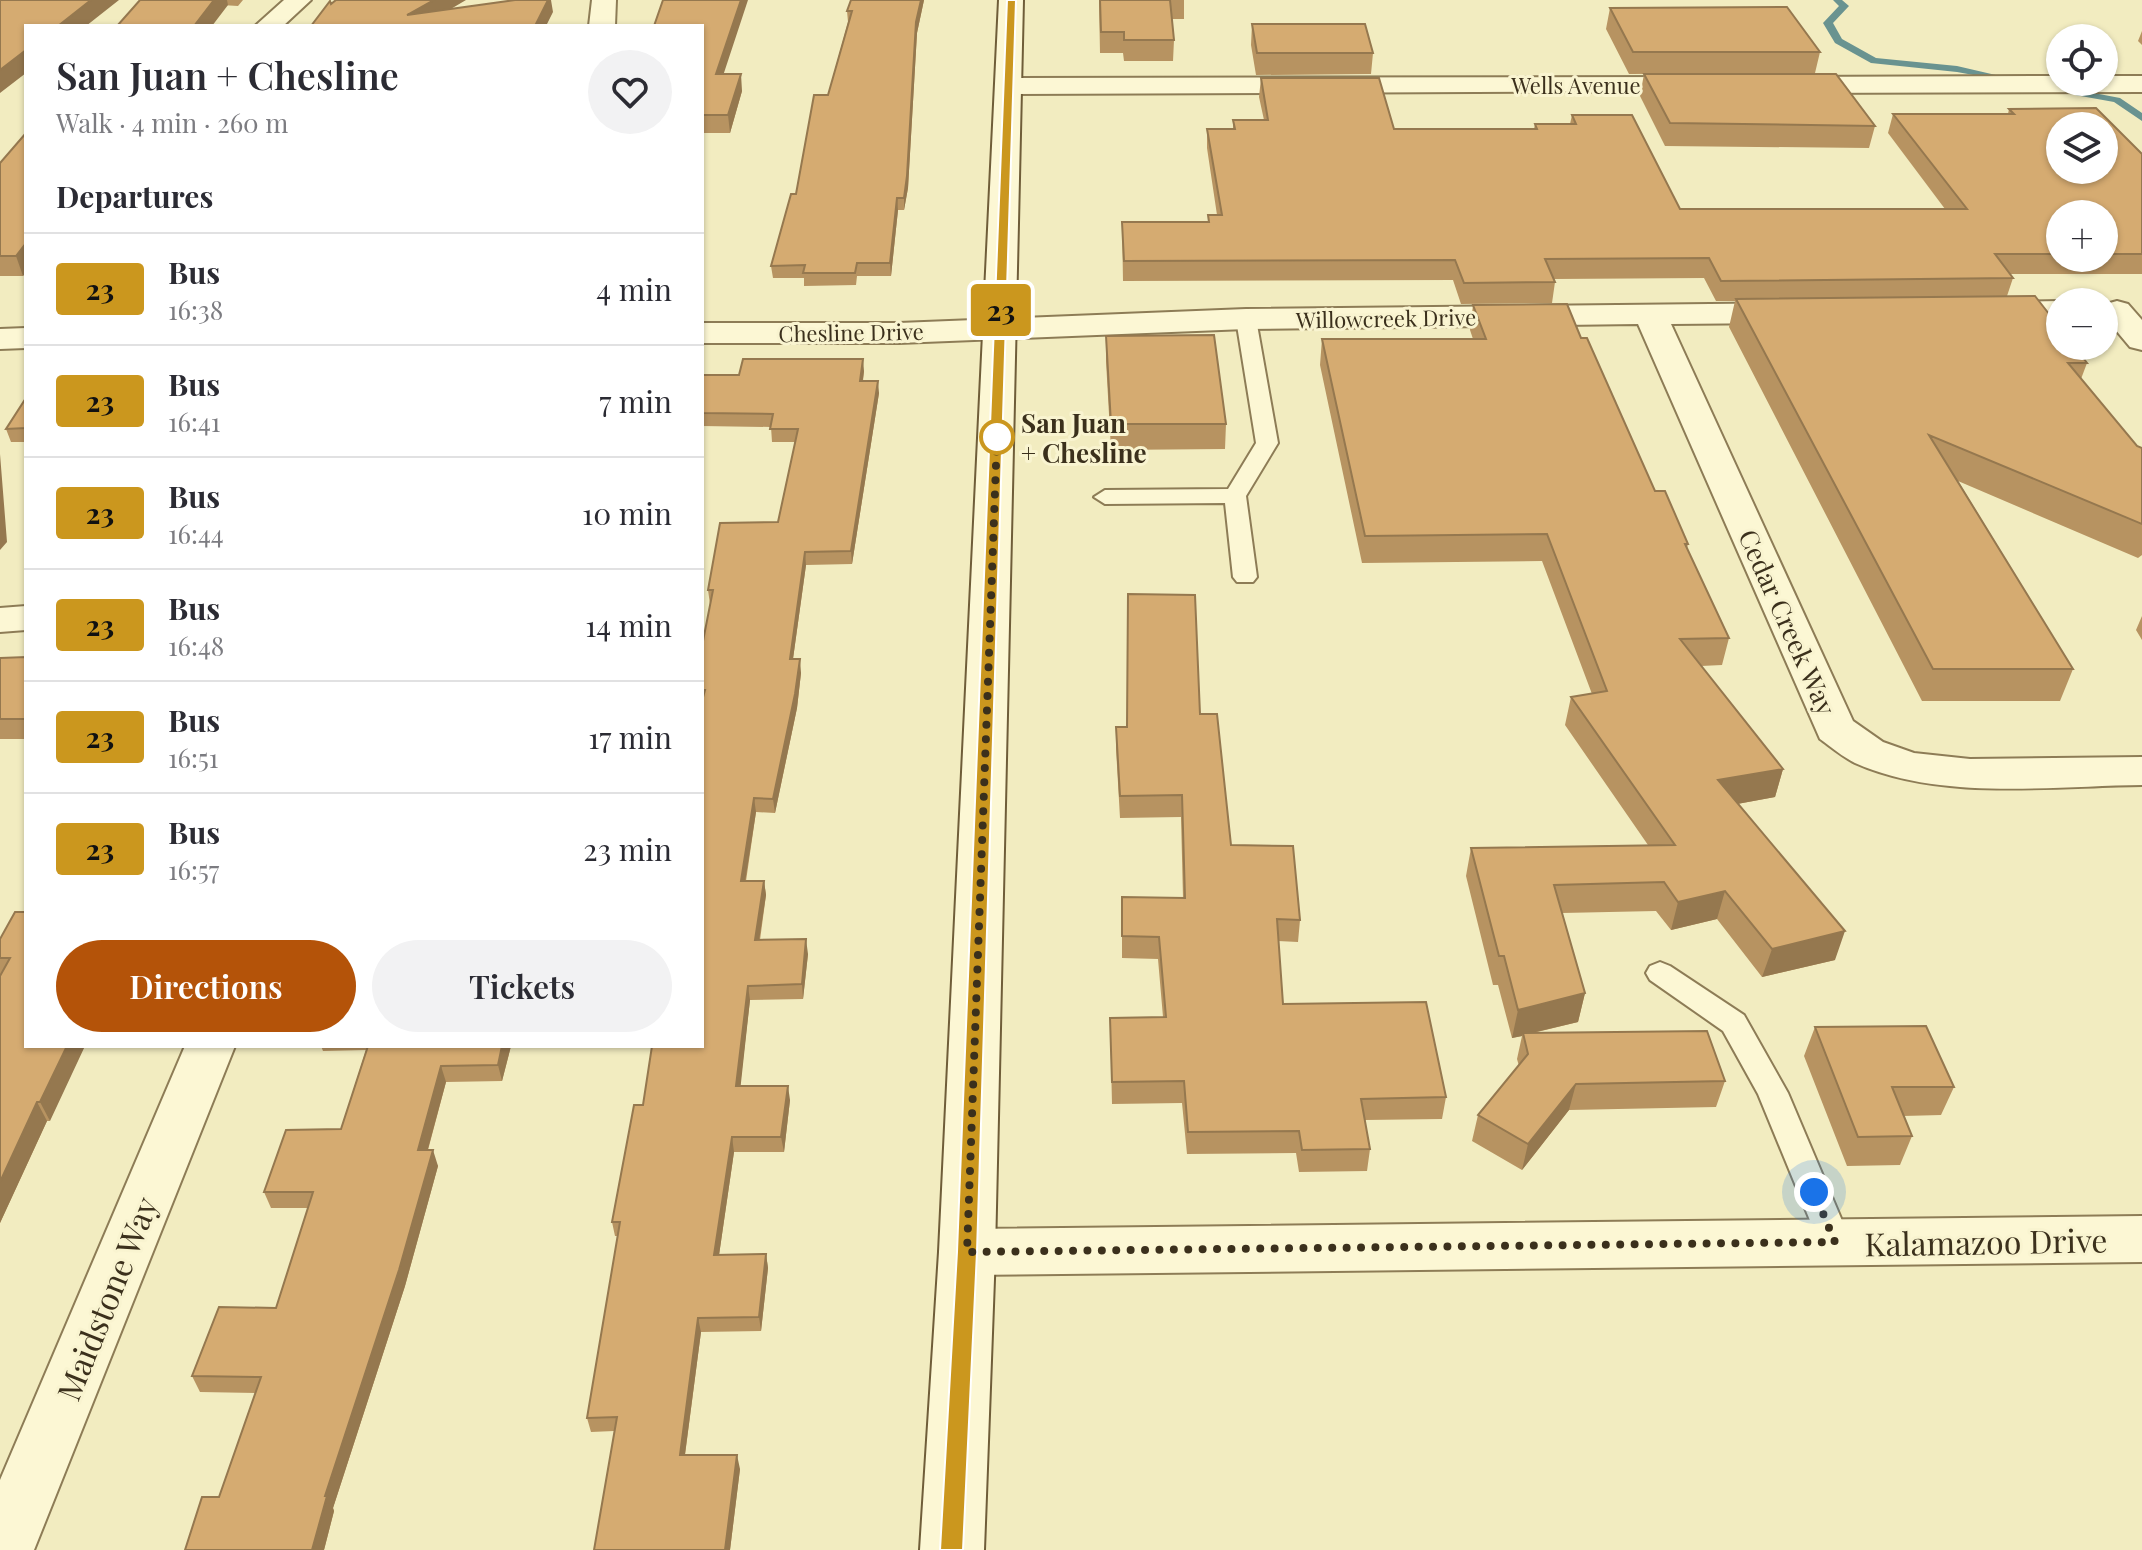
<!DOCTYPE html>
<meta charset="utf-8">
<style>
:root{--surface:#fff;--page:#f2f2f3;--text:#2b2b33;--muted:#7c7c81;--line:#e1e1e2;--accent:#b45309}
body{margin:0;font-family:"Playfair Display",serif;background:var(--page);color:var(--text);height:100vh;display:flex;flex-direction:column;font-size:30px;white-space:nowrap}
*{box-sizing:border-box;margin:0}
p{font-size:26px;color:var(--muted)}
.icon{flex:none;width:44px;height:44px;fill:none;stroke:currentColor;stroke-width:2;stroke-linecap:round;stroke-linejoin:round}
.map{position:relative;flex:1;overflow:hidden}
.side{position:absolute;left:24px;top:24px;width:680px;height:1024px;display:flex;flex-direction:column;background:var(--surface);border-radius:0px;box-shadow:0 2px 6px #0004}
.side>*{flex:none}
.badge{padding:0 16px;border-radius:6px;font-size:28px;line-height:52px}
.buttons{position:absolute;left:2046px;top:24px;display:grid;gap:16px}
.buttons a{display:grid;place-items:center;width:72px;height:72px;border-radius:50%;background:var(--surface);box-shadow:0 2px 6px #0004;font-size:40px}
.you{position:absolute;width:40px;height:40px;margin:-20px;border:6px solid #fff;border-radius:50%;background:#1a73e8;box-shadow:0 0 0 12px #1a73e833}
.map>.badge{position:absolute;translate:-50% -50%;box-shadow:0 0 0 4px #fff}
h2{padding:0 32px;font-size:30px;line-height:72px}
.round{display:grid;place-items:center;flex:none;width:84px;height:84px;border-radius:42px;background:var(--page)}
.summary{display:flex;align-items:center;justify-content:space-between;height:136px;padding:0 32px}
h1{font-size:38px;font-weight:600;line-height:60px}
.action{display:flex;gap:16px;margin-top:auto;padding:16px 32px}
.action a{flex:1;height:92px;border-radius:48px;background:var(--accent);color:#fff;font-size:32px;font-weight:600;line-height:92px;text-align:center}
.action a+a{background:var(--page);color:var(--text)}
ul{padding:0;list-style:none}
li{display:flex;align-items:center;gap:24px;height:112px;padding:0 32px;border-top:2px solid var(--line)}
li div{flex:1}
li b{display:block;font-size:30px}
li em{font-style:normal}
li .badge{min-width:88px;font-weight:700;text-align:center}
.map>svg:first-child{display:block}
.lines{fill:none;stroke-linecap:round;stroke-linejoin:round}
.stream{fill:#699390;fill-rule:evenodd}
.lane-casing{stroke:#8d7c56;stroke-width:4}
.street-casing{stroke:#8d7c56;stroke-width:4}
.secondary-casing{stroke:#6f5d39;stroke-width:4}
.lane{fill:#fcf7d4;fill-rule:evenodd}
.street{fill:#fcf7d4;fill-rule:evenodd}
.secondary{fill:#fcf7d4;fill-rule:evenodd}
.wall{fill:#b79361;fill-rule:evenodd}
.shaded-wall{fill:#95784f}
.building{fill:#d5ab71;stroke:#95784f;stroke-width:2;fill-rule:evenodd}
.line{fill:#cb971e;stroke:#fff;stroke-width:2}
.walk{stroke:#3b301c;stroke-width:8;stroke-dasharray:0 14.4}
.stop-dot{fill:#fff;stroke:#cb971e;stroke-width:4}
.labels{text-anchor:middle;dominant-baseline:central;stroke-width:6;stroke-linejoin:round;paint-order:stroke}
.far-street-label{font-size:22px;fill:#3b301c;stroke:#f9f4d0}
.stop-label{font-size:26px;font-weight:bold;fill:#3b301c;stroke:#f9f4d0;text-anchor:start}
.street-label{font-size:26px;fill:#3b301c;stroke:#f9f4d0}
.near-street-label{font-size:32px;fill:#3b301c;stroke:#f9f4d0}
</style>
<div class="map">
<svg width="2142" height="1550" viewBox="0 0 2142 1550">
<rect width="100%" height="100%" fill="#f2ecc0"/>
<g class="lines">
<!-- stream -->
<path class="stream" d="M 1833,0 L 1842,0 L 1849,6 L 1833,23 L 1842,39 L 1876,58 L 1957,66 L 2000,76 L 1995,79 L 1957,72 L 1871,63 L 1835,43 L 1823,23 L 1839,6 Z
M 2078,90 L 2120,98 L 2142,113 L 2142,121 L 2114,102 L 2075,95 L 2073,93 Z"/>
<!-- lane casing -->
<g class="lane-casing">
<path id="lane" d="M 1246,313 L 1256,319 L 1278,443 L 1246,496 L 1257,577 L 1253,582 L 1237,582 L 1233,577 L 1225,503 L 1105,504 L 1094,497 L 1105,490 L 1228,489 L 1256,443 L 1236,319 Z
M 1660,962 L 1670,966 L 1744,1015 L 1788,1093 L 1851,1242 L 1847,1252 L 1835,1256 L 1823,1252 L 1758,1094 L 1723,1031 L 1650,980 L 1646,973 L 1650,966 Z"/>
</g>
<!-- street casing -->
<g class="street-casing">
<path id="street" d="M 284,0 L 311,0 L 283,26 L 255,26 Z
M 592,0 L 616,0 L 615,26 L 589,26 Z
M 2060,76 L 2060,82 L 2104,82 L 2104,76 L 2142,76 L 2142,92 L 1784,93 L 1775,91 L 1771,85 L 1775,79 L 1784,77 Z
M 1703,77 L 1712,79 L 1716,85 L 1712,91 L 1009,94 L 1000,92 L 996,86 L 1000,80 L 1009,78 Z
M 2060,301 L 2063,302 L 2060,302 L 2060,321 L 1986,322 L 1975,319 L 1970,312 L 1975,305 L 1986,302 Z
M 2117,301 L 2128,304 L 2142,320 L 2142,350 L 2130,347 L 2104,316 L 2106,304 Z
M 1794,303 L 1805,306 L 1810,313 L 1805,320 L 1794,323 L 1671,324 L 1853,721 L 1883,742 L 1914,753 L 1970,759 L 2142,757 L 2142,785 C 2051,786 1940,801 1855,763 C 1843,757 1831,747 1820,739 L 1638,324 L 1246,329 L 899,343 L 702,343 L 702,323 L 899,323 L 1246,309 Z
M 26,328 L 26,348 L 0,349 L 0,329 Z
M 26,606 L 26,630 L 0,632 L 0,608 Z
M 185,1046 L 235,1046 L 34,1550 L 0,1550 L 0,1480 Z
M 2142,1216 L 2142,1262 L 967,1275 L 947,1268 L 939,1252 L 947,1236 L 967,1229 Z"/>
</g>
<!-- secondary casing -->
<g class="secondary-casing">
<path id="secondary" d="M 999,0 L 1023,0 L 995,1252 L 984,1550 L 920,1550 L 939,1252 Z"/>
</g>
<!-- lane -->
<use href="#lane" class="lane"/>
<!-- street -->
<use href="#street" class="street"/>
<!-- secondary -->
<use href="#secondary" class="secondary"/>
</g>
<!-- wall -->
<path class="wall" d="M 140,0 L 243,0 L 238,6 Z
M 851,0 L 924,0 L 917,33 L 908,188 L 904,210 L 898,210 L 891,276 L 857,276 L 856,285 L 804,286 L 804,278 L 773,278 L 771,266 L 796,194 L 828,95 L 848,22 L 847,11 Z
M 1099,0 L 1184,0 L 1184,19 L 1172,19 L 1174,40 L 1173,61 L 1124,61 L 1123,53 L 1100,53 Z
M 1610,8 L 1820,52 L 1815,73 L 1629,74 L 1606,29 Z
M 1252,24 L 1373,53 L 1371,74 L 1256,75 L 1251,45 Z
M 702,26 L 724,74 L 742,91 L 730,133 L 702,133 Z
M 2142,31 L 2142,45 L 2138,41 Z
M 1644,74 L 1875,126 L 1869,148 L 1665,146 L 1640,96 Z
M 1261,78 L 1394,129 L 1534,129 L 1535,124 L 1570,124 L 1572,115 L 1680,209 L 1945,209 L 1888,133 L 1893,114 L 2008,114 L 2009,109 L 2142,154 L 2142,274 L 2010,274 L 2013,278 L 2007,296 L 2087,363 L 2081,379 L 2137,446 L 2142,448 L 2142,555 L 2138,558 L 1958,481 L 2073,669 L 2060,701 L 1922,701 L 1729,327 L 1735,301 L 1716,301 L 1704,278 L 1554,279 L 1555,282 L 1552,303 L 1461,304 L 1453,280 L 1123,281 L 1122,222 L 1208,222 L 1208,215 L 1217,215 L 1207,148 L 1207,129 L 1233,129 L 1233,120 L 1264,120 L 1259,97 ZM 2060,214 L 2104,214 L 2104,258 L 2060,258 Z
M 26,133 L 26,272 L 23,276 L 0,276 L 0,163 Z
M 1473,305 L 1581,338 L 1655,491 L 1688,544 L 1687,548 L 1729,638 L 1722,665 L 1701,666 L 1783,769 L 1775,797 L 1737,804 L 1835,960 L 1762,977 L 1717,919 L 1671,930 L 1656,911 L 1562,913 L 1585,993 L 1578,1022 L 1533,1033 L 1725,1081 L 1716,1107 L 1569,1110 L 1522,1170 L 1472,1141 L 1478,1115 L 1519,1066 L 1517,1059 L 1522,1036 L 1512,1038 L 1498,985 L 1493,985 L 1466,876 L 1471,848 L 1648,845 L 1565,725 L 1571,697 L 1592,694 L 1542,561 L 1362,563 L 1320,365 L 1322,339 L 1473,339 L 1470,330 Z
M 1106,336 L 1226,424 L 1225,449 L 1111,450 L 1106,361 Z
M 864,371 L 863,381 L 879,393 L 852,564 L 806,565 L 793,659 L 801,673 L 797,708 L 775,813 L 756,812 L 746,881 L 764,881 L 766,895 L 760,940 L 808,954 L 803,999 L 750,1000 L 740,1086 L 790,1100 L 784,1152 L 734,1152 L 719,1255 L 766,1254 L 768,1268 L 761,1331 L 701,1332 L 685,1455 L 740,1469 L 730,1550 L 614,1431 L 591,1432 L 587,1418 L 618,1236 L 615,1236 L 612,1222 L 643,1105 L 702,1046 L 702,646 L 710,604 L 708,590 L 778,522 L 795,442 L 772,442 L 771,427 L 702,426 L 702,375 L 739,375 Z
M 26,398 L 26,442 L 11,442 L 6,429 Z
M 2142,616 L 2142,640 L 2136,630 Z
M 26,657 L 26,739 L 0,739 L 0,658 Z
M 1200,714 L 1231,845 L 1300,920 L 1298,942 L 1278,941 L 1283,1004 L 1446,1097 L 1442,1119 L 1365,1120 L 1370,1149 L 1367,1171 L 1299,1172 L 1296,1153 L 1187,1154 L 1182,1103 L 1112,1104 L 1110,1018 L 1163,1017 L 1158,959 L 1122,958 L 1122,897 L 1183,898 L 1181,817 L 1120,818 L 1116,748 L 1116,727 L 1126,727 Z
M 15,912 L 50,1121 L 47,1121 L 0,1223 L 0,939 Z
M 1815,1027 L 1954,1087 L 1941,1115 L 1903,1116 L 1912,1136 L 1900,1165 L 1847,1166 L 1804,1056 Z
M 321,1046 L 511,1046 L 502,1081 L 446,1082 L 428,1150 L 438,1166 L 405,1286 L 333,1508 L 334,1511 L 324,1550 L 185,1550 L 219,1497 L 256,1393 L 200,1392 L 192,1376 L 276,1308 L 308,1208 L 271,1208 L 264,1192 L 341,1129 L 366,1050 L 323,1051 Z"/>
<!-- shaded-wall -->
<path class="shaded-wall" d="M 91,0 L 119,0 L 86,26 L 58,26 Z
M 214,0 L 227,0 L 228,5 L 212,26 L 194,26 Z
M 434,0 L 466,0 L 422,26 L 407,15 Z
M 548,0 L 551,0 L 553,12 L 546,26 L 535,26 Z
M 741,0 L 748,0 L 718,91 L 716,74 Z
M 921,0 L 924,0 L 917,33 L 908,188 L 904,210 L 904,198 L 916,22 Z
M 26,50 L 26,73 L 0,93 L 0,70 Z
M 741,74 L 742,91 L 730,133 L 728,115 Z
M 897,198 L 898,210 L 891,276 L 890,263 Z
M 26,243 L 26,272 L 23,276 L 16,256 Z
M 863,359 L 864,371 L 861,393 L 860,381 Z
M 878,381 L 879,393 L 852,564 L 851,551 Z
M 0,454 L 7,542 L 0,550 Z
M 805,552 L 806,565 L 791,673 L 790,659 Z
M 800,659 L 801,673 L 797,708 L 775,813 L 773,799 Z
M 1783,769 L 1775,797 L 1710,809 L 1718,780 Z
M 754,798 L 756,812 L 743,895 L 741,881 Z
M 764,881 L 766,895 L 757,954 L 755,940 Z
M 1725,891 L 1717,919 L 1671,930 L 1678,902 Z
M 1845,931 L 1835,960 L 1762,977 L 1772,949 Z
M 806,939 L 808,954 L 803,999 L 802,984 Z
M 748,986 L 750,1000 L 739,1101 L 736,1086 Z
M 1585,993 L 1578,1022 L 1523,1035 L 1523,1033 L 1522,1036 L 1512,1038 L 1518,1010 Z
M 67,1046 L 85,1046 L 50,1121 L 40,1102 Z
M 502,1046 L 511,1046 L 502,1081 L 498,1065 Z
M 441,1066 L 446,1082 L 423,1167 L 418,1150 Z
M 1576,1084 L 1569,1110 L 1522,1170 L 1528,1144 Z
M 788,1086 L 790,1100 L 784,1152 L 781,1137 Z
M 37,1102 L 47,1121 L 0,1223 L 0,1182 Z
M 732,1137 L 734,1152 L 717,1269 L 714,1255 Z
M 433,1150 L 438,1166 L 405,1286 L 333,1508 L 334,1511 L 324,1550 L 312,1550 L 325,1496 Z
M 766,1254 L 768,1268 L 761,1331 L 759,1317 Z
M 698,1318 L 701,1332 L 683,1469 L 680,1455 Z
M 737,1455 L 740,1469 L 730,1550 L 725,1550 Z"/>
<!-- building -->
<path class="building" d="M 0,0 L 91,0 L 58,26 L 26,26 L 26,50 L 0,70 Z
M 140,0 L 214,0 L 194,26 L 117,26 Z
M 336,0 L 434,0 L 407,15 L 515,0 L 548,0 L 535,26 L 311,26 L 330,1 L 331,4 Z
M 663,0 L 741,0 L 716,74 L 741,74 L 728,115 L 702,115 L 702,26 L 654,26 Z
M 851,0 L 921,0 L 916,22 L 907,176 L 904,198 L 897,198 L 890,263 L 857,263 L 855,273 L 803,273 L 805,265 L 771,266 L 791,194 L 796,194 L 814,95 L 828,95 L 852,11 L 847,11 Z
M 1100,0 L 1170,0 L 1174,40 L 1124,40 L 1124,32 L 1101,32 Z
M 1787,7 L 1820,52 L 1633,52 L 1610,8 Z
M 1252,24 L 1365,24 L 1373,53 L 1257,53 Z
M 1644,74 L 1836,74 L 1875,126 L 1670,123 Z
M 1261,78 L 1379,78 L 1394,129 L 1537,129 L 1535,124 L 1576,124 L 1572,115 L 1632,115 L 1680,209 L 1967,209 L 1893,114 L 2014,114 L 2009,109 L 2096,108 L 2142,154 L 2142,254 L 2104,254 L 2104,214 L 2060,214 L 2060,254 L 1995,254 L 2013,278 L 1721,281 L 1709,258 L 1545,259 L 1555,282 L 1464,283 L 1455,260 L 1124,261 L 1122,222 L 1209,222 L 1208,215 L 1222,215 L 1207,129 L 1235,129 L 1233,120 L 1268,120 ZM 2060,126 L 2104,126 L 2104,170 L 2060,170 Z
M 26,133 L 26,243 L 16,256 L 0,256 L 0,163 Z
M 2035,296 L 2060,328 L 2060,346 L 2074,346 L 2087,363 L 2068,363 L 2137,446 L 2142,448 L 2142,524 L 1929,435 L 2073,669 L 1933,669 L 1736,299 Z
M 1567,304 L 1581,338 L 1587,338 L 1655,491 L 1665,491 L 1688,544 L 1685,544 L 1729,638 L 1680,639 L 1783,769 L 1718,780 L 1845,931 L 1772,949 L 1725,891 L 1678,902 L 1664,882 L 1554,885 L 1585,993 L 1518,1010 L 1504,956 L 1499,956 L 1471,848 L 1675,845 L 1571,697 L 1607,691 L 1547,534 L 1365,536 L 1322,339 L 1486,339 L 1473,305 Z
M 1214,335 L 1226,424 L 1111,424 L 1106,336 Z
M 743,359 L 863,359 L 860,381 L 878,381 L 851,551 L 805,552 L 790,659 L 800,659 L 795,694 L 773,799 L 754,798 L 741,881 L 764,881 L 755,940 L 806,939 L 802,984 L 748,986 L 736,1086 L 788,1086 L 781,1137 L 732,1137 L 714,1255 L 766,1254 L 759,1317 L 698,1318 L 680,1455 L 737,1455 L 725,1550 L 594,1550 L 617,1417 L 587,1418 L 620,1222 L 612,1222 L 634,1105 L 643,1105 L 652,1046 L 702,1046 L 702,701 L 705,690 L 702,690 L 702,646 L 713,590 L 708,590 L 720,523 L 778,522 L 798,429 L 770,429 L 773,414 L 702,413 L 702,375 L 739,375 Z
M 26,398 L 26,428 L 6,429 Z
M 1128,594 L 1195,595 L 1200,714 L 1217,714 L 1231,845 L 1293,846 L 1300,920 L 1277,919 L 1283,1004 L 1426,1002 L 1446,1097 L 1361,1099 L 1370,1149 L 1302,1150 L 1299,1131 L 1188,1132 L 1184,1081 L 1112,1082 L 1110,1018 L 1166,1017 L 1159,937 L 1122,936 L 1122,897 L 1185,898 L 1182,795 L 1120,796 L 1116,727 L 1127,727 Z
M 26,657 L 26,719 L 0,719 L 0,658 Z
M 15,912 L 26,912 L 26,1046 L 67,1046 L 40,1102 L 37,1102 L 0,1182 L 0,976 L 10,958 L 0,958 L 0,939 Z
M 1926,1026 L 1954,1087 L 1892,1087 L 1912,1136 L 1858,1137 L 1815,1027 Z
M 1707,1031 L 1725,1081 L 1576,1084 L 1528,1144 L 1478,1115 L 1528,1054 L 1523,1033 Z
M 368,1046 L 502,1046 L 498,1065 L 441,1066 L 418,1150 L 433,1150 L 399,1270 L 325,1496 L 327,1496 L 312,1550 L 185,1550 L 202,1497 L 219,1497 L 261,1377 L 192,1376 L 219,1307 L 276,1308 L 313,1192 L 264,1192 L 286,1130 L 341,1129 Z"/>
<!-- line -->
<path class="line" d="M 1007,0 L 1016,0 L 977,1252 L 963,1550 L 940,1550 L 957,1252 Z"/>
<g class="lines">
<!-- walk -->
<path class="walk" d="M 997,437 L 967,1252 L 1835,1242 L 1814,1192"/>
</g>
<!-- markers -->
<circle class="stop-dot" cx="997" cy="437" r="16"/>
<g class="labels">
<!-- far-street labels -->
<g class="far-street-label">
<text x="1576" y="85">Wells Avenue</text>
<text transform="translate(1386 318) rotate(-1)">Willowcreek Drive</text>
<text transform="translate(851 332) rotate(-1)">Chesline Drive</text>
</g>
<!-- stop labels -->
<g class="stop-label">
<text x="1021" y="422">San Juan<tspan x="1021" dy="30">+ Chesline</tspan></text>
</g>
<!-- street labels -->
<g class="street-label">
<text transform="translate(1788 622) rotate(66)">Cedar Creek Way</text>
</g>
<!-- near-street labels -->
<g class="near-street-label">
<text transform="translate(1986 1241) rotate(-1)">Kalamazoo Drive</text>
<text transform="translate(106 1298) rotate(-68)">Maidstone Way</text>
</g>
</g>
</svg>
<div class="buttons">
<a><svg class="icon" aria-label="locate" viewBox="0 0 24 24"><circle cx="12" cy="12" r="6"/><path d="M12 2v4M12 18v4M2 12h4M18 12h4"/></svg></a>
<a><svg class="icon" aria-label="layers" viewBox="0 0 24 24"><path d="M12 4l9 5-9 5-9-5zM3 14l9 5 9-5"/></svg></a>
<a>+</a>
<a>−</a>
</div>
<div class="you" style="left:1814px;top:1192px"></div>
<b class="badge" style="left:1001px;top:310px;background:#cb971e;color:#111">23</b>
<section class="side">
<div class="summary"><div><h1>San Juan + Chesline</h1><p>Walk · 4 min · 260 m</p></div><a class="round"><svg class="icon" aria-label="heart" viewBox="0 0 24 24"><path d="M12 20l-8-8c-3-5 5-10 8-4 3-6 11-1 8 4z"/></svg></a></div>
<h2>Departures</h2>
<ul>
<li><span class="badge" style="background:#cb971e;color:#111">23</span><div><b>Bus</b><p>16:38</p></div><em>4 min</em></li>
<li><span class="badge" style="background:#cb971e;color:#111">23</span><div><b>Bus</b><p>16:41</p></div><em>7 min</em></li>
<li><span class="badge" style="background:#cb971e;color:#111">23</span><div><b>Bus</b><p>16:44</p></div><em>10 min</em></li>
<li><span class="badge" style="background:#cb971e;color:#111">23</span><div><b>Bus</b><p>16:48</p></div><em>14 min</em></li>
<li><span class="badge" style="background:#cb971e;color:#111">23</span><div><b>Bus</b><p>16:51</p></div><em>17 min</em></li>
<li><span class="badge" style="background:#cb971e;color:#111">23</span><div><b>Bus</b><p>16:57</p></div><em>23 min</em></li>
</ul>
<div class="action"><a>Directions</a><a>Tickets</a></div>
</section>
</div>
